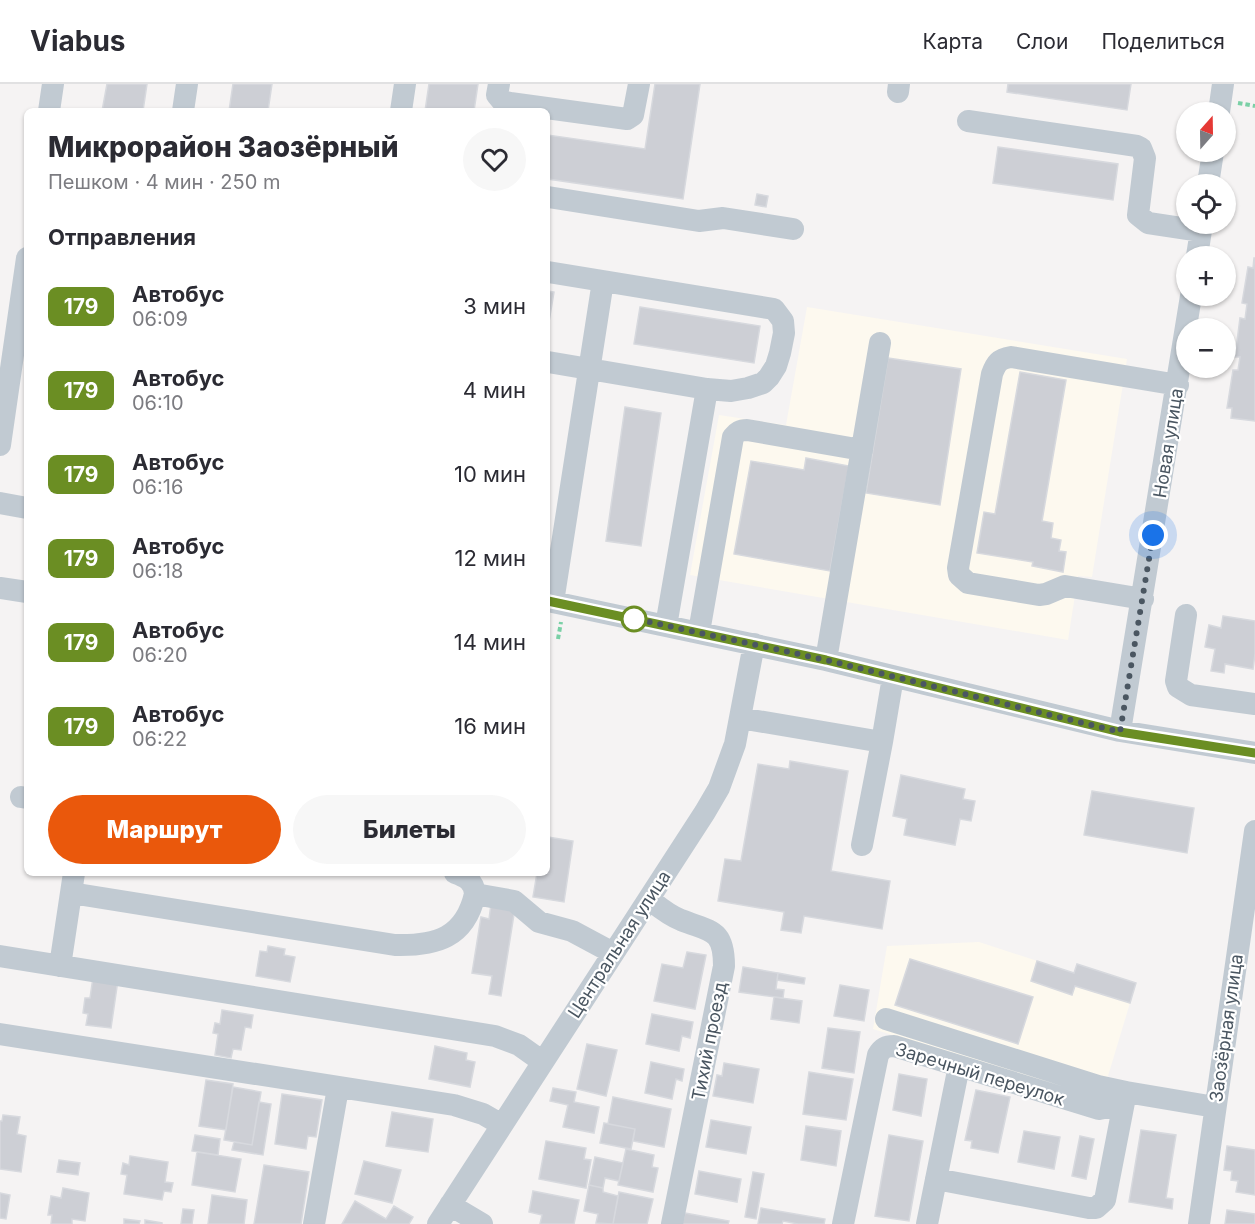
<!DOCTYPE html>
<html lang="ru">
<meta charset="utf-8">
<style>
:root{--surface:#fff;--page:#f7f7f7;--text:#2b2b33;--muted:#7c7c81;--line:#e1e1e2;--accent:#ea580c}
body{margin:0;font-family:Inter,sans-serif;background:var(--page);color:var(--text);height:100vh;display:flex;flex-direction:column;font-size:22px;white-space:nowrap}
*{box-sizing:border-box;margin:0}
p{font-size:20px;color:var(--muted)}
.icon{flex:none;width:33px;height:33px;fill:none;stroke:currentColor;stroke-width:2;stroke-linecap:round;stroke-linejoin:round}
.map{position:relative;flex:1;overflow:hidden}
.drawer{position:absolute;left:24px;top:24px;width:526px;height:768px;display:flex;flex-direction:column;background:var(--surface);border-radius:9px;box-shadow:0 2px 4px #0004}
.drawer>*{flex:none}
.badge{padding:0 12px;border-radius:9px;font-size:21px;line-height:39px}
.needle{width:39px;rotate:20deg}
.fabs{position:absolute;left:1176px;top:18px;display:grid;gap:12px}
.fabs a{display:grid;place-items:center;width:60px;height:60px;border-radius:50%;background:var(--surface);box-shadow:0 2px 4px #0004;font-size:30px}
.you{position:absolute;width:30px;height:30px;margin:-15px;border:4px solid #fff;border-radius:50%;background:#1a73e8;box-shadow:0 0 0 9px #1a73e833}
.map>.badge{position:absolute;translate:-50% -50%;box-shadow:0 0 0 3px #fff}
h2{padding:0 24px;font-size:22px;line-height:54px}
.round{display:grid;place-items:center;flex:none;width:63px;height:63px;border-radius:32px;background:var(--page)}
.headline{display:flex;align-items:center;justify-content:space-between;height:102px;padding:0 24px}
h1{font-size:28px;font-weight:800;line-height:45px}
.primary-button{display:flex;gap:12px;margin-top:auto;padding:12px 24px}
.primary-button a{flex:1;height:69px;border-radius:36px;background:var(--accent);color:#fff;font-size:24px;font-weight:800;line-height:69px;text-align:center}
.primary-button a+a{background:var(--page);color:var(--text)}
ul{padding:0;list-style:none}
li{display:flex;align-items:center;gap:18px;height:84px;padding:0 24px}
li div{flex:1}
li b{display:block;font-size:22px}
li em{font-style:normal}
li .badge{min-width:66px;font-weight:700;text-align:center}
header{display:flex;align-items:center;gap:36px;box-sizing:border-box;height:84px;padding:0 30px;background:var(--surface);border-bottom:2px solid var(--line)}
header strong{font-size:28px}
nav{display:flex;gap:33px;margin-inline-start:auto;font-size:21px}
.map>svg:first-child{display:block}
.commercial{fill:#fdf9ef}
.building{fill:#cdcfd5;stroke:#d7d9de;stroke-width:1.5}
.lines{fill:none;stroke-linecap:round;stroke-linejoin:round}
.path{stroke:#7ad0a6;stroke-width:4;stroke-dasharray:4.5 3;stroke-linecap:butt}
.minor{stroke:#c1cad2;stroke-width:22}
.line-casing{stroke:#fff;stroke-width:14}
.line{stroke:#6b8e23;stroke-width:9}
.walk{stroke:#4a5661;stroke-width:6;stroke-dasharray:0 10.8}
.stop-dot{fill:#fff;stroke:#6b8e23;stroke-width:3}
.labels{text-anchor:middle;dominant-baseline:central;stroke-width:4.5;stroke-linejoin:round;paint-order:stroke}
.street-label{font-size:18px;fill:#4a5661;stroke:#fff}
</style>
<header>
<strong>Viabus</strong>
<nav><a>Карта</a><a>Слои</a><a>Поделиться</a></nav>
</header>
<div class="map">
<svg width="1255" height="1140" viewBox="0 0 1255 1140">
<rect width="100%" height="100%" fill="#f5f3f3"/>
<!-- commercial -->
<path class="commercial" d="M 807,223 L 1127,275 L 1092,493 L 1078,492 L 1068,556 L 690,491 L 719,331 L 786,341 Z
M 979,858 L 1074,889 L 1077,880 L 1136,899 L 1102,1012 L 1097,1015 L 873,945 L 887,862 Z"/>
<!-- building -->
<path class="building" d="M 107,0 L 147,0 L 143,27 L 102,27 Z
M 233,0 L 272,0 L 268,27 L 229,27 Z
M 429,0 L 478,0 L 474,27 L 425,27 Z
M 655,0 L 700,0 L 683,115 L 548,95 L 548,51 L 645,65 Z
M 1008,0 L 1131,0 L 1127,26 L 1007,8 Z
M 998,63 L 1118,80 L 1113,116 L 993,99 Z
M 757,110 L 768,112 L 766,123 L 755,121 Z
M 1254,174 L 1255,174 L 1255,337 L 1231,334 L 1232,324 L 1227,324 L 1233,286 L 1238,286 L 1240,273 L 1235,273 L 1240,234 L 1245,235 L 1247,220 L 1242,219 L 1248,183 L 1253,184 Z
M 548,207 L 554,208 L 548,244 Z
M 640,223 L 760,242 L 754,279 L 634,260 Z
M 888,274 L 961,285 L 940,421 L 866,409 Z
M 1020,288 L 1066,296 L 1042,437 L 1053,439 L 1051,454 L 1061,456 L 1059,467 L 1066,468 L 1063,488 L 1032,482 L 1033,478 L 977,469 L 984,428 L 995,430 Z
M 625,323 L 661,329 L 641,462 L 606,457 Z
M 806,374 L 849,382 L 830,487 L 734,470 L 751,377 L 804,386 Z
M 1223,532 L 1255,537 L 1255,570 L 1253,585 L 1225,580 L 1224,589 L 1211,587 L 1215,565 L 1205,563 L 1209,541 L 1221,544 Z
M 790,677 L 848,687 L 831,787 L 890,797 L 882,845 L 804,832 L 801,849 L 781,846 L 784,828 L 718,817 L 725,775 L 741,777 L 758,680 L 789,685 Z
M 901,691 L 965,705 L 963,715 L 975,717 L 971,737 L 960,735 L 955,761 L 904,751 L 907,735 L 893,732 Z
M 1092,707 L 1194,724 L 1187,769 L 1084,751 Z
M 548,753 L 573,757 L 564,818 L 533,813 L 537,789 L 548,789 Z
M 491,820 L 515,824 L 501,912 L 489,910 L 492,892 L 472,889 L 481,833 L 489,835 Z
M 268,862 L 285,865 L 284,871 L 295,873 L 290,898 L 256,892 L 260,867 L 267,868 Z
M 687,868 L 706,871 L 695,925 L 654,917 L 662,880 L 683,884 Z
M 910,875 L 1033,913 L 1018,960 L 895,921 Z
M 1037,877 L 1074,889 L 1077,880 L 1136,899 L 1130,919 L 1075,902 L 1072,911 L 1031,897 Z
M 743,883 L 778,889 L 776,905 L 784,906 L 783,914 L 739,908 Z
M 778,889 L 805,894 L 804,900 L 777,896 Z
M 93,893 L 118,896 L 111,944 L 86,941 L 88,930 L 83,929 L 85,914 L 90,914 Z
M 840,901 L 869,906 L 864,937 L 834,932 Z
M 774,913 L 802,917 L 799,939 L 771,935 Z
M 222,926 L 253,931 L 251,944 L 245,943 L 241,966 L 233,965 L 231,974 L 215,971 L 218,950 L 213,949 L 215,939 L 220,940 Z
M 652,930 L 693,938 L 690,954 L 682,952 L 679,967 L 646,960 Z
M 828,944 L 860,948 L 854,989 L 822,984 Z
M 587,960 L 617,966 L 606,1012 L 577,1005 Z
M 435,962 L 467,969 L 466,976 L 475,978 L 470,1003 L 429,995 Z
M 651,978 L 684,985 L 682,997 L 676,995 L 672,1015 L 645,1009 Z
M 724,979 L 759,985 L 753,1019 L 713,1012 L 717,991 L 722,992 Z
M 809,988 L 853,995 L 846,1036 L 803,1030 Z
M 899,990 L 927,995 L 921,1032 L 893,1026 Z
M 206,996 L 233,1000 L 226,1046 L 199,1042 Z
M 233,1003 L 261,1008 L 252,1061 L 224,1056 Z
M 553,1004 L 576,1008 L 574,1018 L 599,1023 L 594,1049 L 563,1043 L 568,1021 L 550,1017 Z
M 976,1006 L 1010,1013 L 998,1069 L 971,1064 L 972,1057 L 965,1056 Z
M 282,1010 L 322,1016 L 316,1053 L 308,1052 L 306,1065 L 275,1060 Z
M 613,1013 L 671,1025 L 664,1063 L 633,1057 L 635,1045 L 608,1040 Z
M 259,1018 L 271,1020 L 263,1071 L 232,1066 L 234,1058 L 252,1061 Z
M 392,1028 L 433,1035 L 428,1068 L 386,1062 Z
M 3,1031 L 20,1033 L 17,1050 L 26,1052 L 21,1088 L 0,1085 L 0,1037 L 2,1037 Z
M 711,1036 L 751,1043 L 746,1070 L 706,1063 Z
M 604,1039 L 635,1045 L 631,1065 L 600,1059 Z
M 806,1042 L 841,1047 L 836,1082 L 801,1076 Z
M 1141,1046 L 1176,1051 L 1166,1114 L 1173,1115 L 1172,1125 L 1129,1118 Z
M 1024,1047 L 1060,1053 L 1054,1085 L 1018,1078 Z
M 195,1051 L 220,1055 L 218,1071 L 192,1067 Z
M 889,1051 L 923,1057 L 909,1137 L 875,1132 Z
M 1080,1052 L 1094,1055 L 1086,1095 L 1072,1092 Z
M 546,1057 L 586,1064 L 584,1075 L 591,1076 L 586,1104 L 539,1095 Z
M 1227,1062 L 1255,1066 L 1255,1111 L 1236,1108 L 1238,1097 L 1231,1096 L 1232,1087 L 1224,1086 Z
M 626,1065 L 654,1071 L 652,1083 L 658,1084 L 653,1108 L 618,1101 Z
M 197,1068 L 241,1075 L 235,1108 L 192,1101 Z
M 130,1072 L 168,1078 L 165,1098 L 173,1099 L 171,1108 L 164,1107 L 162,1116 L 124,1110 L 127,1091 L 121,1090 L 123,1079 L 129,1081 Z
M 595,1073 L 623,1079 L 619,1097 L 605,1094 L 603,1104 L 589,1101 Z
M 59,1076 L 80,1079 L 78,1091 L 57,1088 Z
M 364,1077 L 401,1086 L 392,1119 L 355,1110 Z
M 264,1081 L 309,1088 L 301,1140 L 254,1140 Z
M 699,1087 L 741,1095 L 737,1118 L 695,1110 Z
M 753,1088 L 764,1090 L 756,1135 L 745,1133 Z
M 589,1101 L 603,1104 L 603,1108 L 618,1112 L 613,1140 L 596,1139 L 598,1130 L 584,1127 Z
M 63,1104 L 89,1109 L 85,1137 L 72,1135 L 72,1140 L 51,1140 L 52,1131 L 48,1131 L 51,1112 L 61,1114 Z
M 533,1107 L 579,1116 L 574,1140 L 540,1140 L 542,1131 L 529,1128 Z
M 619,1108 L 653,1115 L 647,1140 L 613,1140 Z
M 0,1109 L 10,1111 L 6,1135 L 0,1134 Z
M 212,1111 L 247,1116 L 244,1140 L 208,1140 Z
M 355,1117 L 386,1135 L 394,1122 L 413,1133 L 409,1140 L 342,1140 Z
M 761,1124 L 825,1135 L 824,1140 L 798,1140 L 783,1137 L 782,1140 L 758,1140 Z
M 183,1125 L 194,1126 L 192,1140 L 181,1140 Z
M 1227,1126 L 1255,1130 L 1255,1140 L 1225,1140 Z
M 685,1129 L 729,1137 L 728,1140 L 682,1140 Z
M 124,1135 L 140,1137 L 139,1140 L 124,1140 Z
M 145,1136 L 162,1139 L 162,1140 L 145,1140 Z"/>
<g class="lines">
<!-- path -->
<path class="path" d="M 1238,19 L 1255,22
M 558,555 L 561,538"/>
<!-- minor -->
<path class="minor" d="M 499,0 L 497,11 L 502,17 L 510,19 L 627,35 L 633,31 L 639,0
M 898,8 L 899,0
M 49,27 L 53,0
M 183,27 L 187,0
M 401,27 L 405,0
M 1219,28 L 1223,0
M 968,37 L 1137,62 L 1141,64 L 1145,74 L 1138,131 L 1148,139 L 1201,147
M 1208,100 L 1213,68
M 548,113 L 699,137 L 723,134 L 793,145
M 1197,172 L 1202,140
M 548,188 L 603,197
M 548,278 L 707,305 L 731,307 L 748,304 L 763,299 L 769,293 L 776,282 L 780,269 L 784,249 L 783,237 L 774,225 L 603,197 L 553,518
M 0,361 L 27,174
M 0,419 L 27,424
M 0,504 L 27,508
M 1143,515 L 1065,502 L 1046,510 L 1039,511 L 968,499 L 959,491 L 958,484 L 992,290 C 996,279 999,275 1011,273 L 1178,301
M 548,517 L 826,576 L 1120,647 L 1255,669
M 1186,531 L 1176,597 L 1178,603 L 1191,611 L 1255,620
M 666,542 L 707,305
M 699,548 L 733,353 C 737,348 740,346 747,346 L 862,366
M 826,576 L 880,259
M 740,634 L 882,658 L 862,761
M 1120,647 L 1191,212
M 882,658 L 893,593
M 21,713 L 27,714
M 455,789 C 466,793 474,797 475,810
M 71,809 L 395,861 C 436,862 465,854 475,810 L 514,817 L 539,838 L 572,847 L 613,869
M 649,815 C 659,823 668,831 681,836 C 710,848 724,844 724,882 L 672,1140
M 0,872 L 495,952 L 519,961 L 543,978
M 60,882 L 74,789
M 886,935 L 1098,1002 L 1126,1008 L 1105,1116 L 1096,1124 L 1089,1124 L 936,1095
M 0,950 L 454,1021 L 483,1030 L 502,1041
M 450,1121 L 482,1140
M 314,1140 L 338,1004
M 438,1140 L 705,728 L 719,704 L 735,660 L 754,560
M 843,1140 L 878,971 C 882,964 886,962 894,962 L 1099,1025 L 1109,1023 L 1126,1008 L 1215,1023
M 927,1140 L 959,982
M 1199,1140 L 1255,747"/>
</g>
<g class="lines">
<!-- line casing -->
<g class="line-casing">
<path id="line" d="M 548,517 L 826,576 L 1120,648 L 1255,669"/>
</g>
<!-- line -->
<use href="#line" class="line"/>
<!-- walk -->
<path class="walk" d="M 634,535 L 626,533 L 826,576 L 1120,648 L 1153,451"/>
</g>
<!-- markers -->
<circle class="stop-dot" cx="634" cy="535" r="12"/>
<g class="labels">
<!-- street labels -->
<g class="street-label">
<text transform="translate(1168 359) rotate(-81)">Новая улица</text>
<text transform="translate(619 860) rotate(-57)">Центральная улица</text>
<text transform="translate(1226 944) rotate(-82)">Заозёрная улица</text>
<text transform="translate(709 957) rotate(-79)">Тихий проезд</text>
<text transform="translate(980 990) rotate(17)">Заречный переулок</text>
</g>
</g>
</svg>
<div class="fabs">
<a><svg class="needle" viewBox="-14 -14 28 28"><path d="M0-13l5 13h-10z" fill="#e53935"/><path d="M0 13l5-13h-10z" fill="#7c7c81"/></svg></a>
<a><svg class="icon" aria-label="locate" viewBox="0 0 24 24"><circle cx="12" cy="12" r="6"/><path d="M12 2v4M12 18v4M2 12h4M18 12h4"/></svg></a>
<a>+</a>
<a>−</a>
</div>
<div class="you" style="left:1153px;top:451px"></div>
<section class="drawer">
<div class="headline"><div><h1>Микрорайон Заозёрный</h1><p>Пешком · 4 мин · 250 m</p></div><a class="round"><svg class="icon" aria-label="heart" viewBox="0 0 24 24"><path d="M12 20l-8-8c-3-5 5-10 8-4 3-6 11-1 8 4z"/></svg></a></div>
<h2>Отправления</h2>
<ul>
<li><span class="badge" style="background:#6b8e23;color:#fff">179</span><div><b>Автобус</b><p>06:09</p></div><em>3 мин</em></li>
<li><span class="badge" style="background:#6b8e23;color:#fff">179</span><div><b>Автобус</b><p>06:10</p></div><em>4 мин</em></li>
<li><span class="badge" style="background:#6b8e23;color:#fff">179</span><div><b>Автобус</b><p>06:16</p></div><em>10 мин</em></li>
<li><span class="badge" style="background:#6b8e23;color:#fff">179</span><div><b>Автобус</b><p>06:18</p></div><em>12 мин</em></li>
<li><span class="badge" style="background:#6b8e23;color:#fff">179</span><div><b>Автобус</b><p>06:20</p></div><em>14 мин</em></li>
<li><span class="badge" style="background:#6b8e23;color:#fff">179</span><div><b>Автобус</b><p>06:22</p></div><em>16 мин</em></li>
</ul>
<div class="primary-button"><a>Маршрут</a><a>Билеты</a></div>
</section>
</div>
